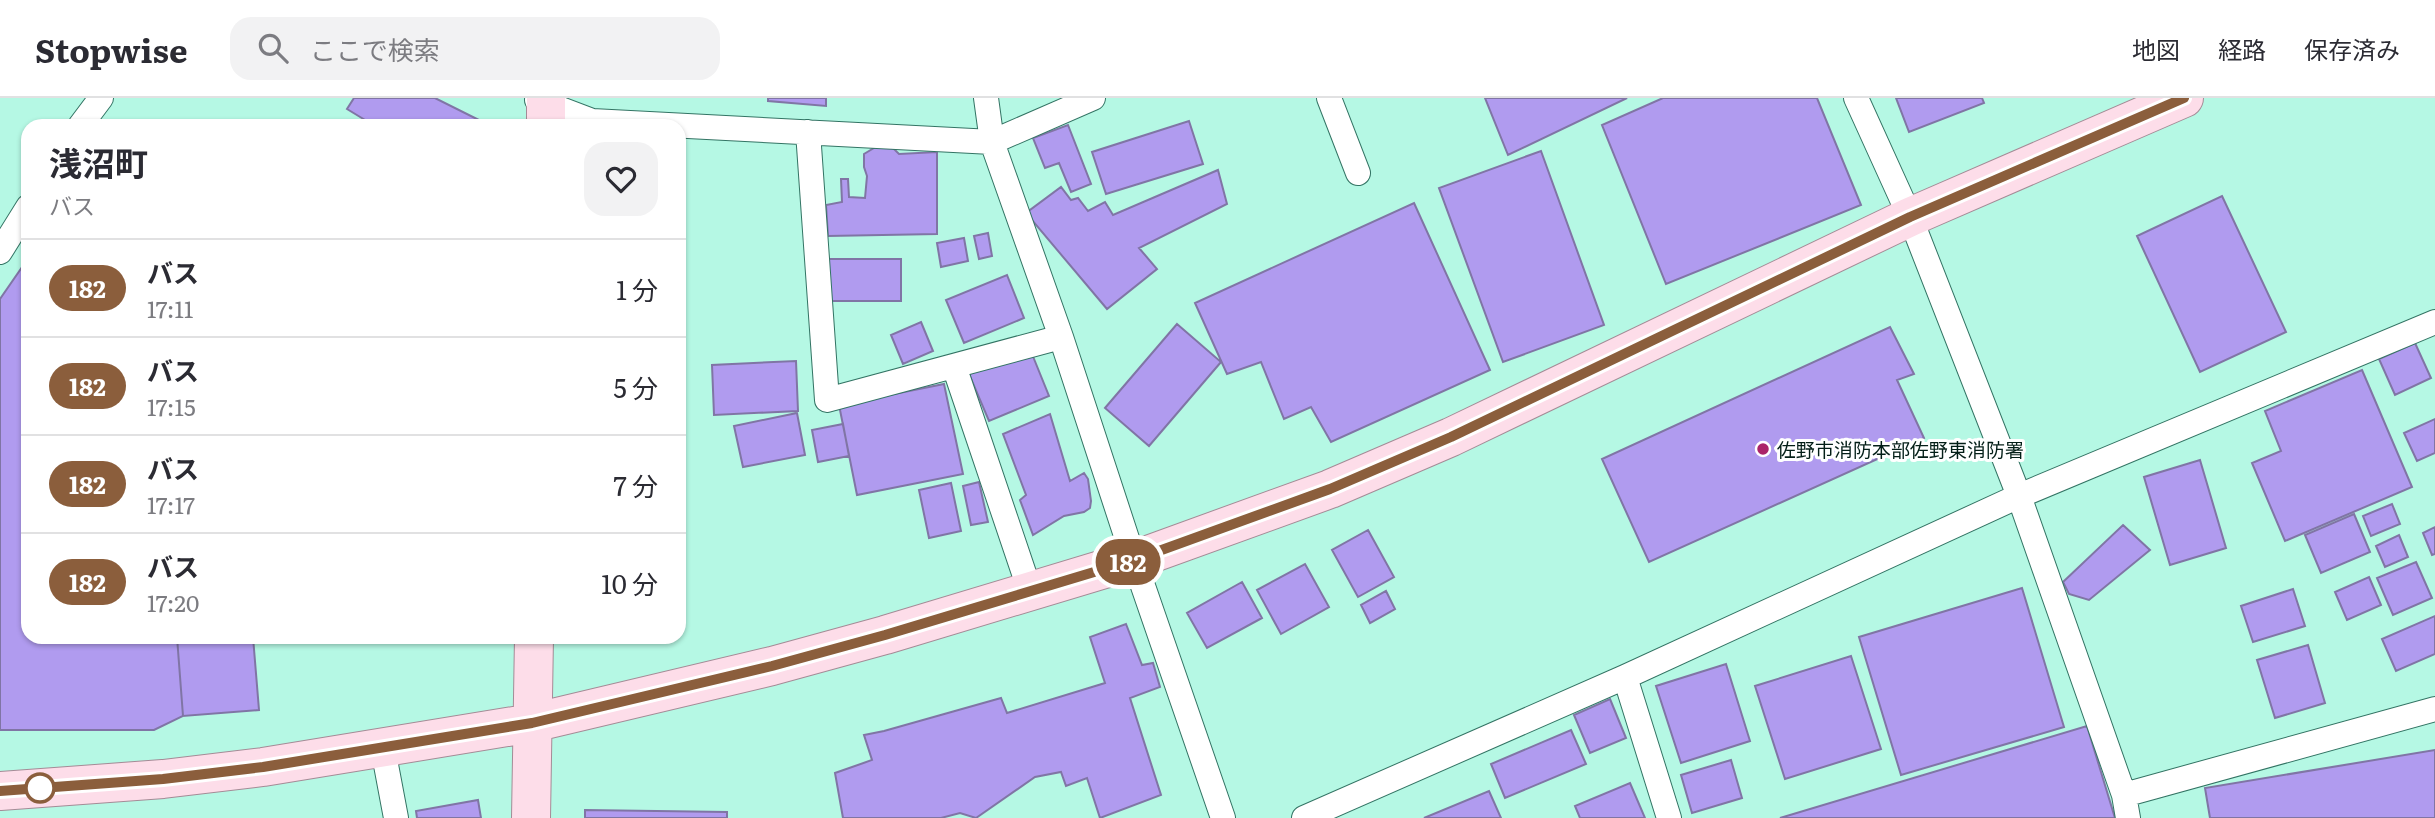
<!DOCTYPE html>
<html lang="ja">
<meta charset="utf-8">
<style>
:root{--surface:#fff;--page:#f2f2f3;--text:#2b2b33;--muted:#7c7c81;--line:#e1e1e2}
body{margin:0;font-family:Literata,"Noto Sans JP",serif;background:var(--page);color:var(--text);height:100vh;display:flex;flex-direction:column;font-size:26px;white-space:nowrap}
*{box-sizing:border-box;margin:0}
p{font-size:23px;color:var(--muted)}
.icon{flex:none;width:38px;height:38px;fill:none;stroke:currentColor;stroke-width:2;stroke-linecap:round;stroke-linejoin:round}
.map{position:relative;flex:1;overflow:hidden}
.sheet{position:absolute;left:21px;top:21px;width:665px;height:525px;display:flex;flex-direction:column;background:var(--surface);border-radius:21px;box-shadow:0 2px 5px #0004}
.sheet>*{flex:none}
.badge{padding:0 14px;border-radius:23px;font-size:24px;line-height:46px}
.map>.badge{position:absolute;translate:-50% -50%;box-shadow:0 0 0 4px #fff}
.round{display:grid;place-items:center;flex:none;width:74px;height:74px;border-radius:21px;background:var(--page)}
.headline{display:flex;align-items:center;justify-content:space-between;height:119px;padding:0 28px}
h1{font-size:33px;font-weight:700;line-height:52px}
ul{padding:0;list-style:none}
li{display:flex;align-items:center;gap:21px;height:98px;padding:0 28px;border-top:2px solid var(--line)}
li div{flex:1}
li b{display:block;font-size:26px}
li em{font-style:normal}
li .badge{min-width:77px;font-weight:700;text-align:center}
header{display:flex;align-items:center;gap:42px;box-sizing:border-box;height:98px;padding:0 35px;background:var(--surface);border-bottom:2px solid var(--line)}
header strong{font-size:33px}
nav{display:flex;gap:38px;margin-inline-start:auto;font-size:24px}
.search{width:490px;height:63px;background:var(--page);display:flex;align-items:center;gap:18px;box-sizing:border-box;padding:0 24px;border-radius:21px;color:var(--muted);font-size:26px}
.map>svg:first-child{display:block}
.building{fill:#b09bef;stroke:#8075a5;stroke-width:2}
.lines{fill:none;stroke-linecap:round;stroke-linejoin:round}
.street-casing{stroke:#337464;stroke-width:26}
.primary-casing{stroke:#a48b96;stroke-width:40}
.street{stroke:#fff;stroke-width:24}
.primary{stroke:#fddde9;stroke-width:38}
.line-casing{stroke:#fff;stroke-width:16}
.line{stroke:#8b5e3c;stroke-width:10}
.poi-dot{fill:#aa2369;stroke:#fff;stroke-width:2.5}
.stop-dot{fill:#fff;stroke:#8b5e3c;stroke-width:3.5}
.labels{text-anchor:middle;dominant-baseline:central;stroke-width:6;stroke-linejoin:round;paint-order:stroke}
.poi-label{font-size:19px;fill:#031e17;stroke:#fff;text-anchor:start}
</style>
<header>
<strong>Stopwise</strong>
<div class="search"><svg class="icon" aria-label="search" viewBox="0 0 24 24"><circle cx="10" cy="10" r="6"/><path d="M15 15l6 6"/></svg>ここで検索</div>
<nav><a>地図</a><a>経路</a><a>保存済み</a></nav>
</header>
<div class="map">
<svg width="2435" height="720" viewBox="0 0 2435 720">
<rect width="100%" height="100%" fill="#b5f8e4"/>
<!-- building -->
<path class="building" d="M 354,0 L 435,0 L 483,24 L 481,28 L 375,28 L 347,11 Z
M 768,0 L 826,0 L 826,8 L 768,3 Z
M 1485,0 L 1627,0 L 1508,57 Z
M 1663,0 L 1817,0 L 1861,107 L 1666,186 L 1602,27 Z
M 1896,0 L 1982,0 L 1984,5 L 1909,34 Z
M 1189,23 L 1203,66 L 1106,96 L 1092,54 Z
M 1068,27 L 1091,86 L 1071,94 L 1059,65 L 1045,70 L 1033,40 Z
M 879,47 L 890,47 L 899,56 L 937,54 L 937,136 L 828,138 L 826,107 L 842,104 L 841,81 L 848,81 L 849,99 L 865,100 L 867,78 L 864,69 L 864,56 Z
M 1541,53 L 1604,227 L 1503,264 L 1439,90 Z
M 1218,72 L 1227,106 L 1139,150 L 1157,171 L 1107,211 L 1026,115 L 1061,89 L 1071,102 L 1078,100 L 1088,113 L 1105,104 L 1113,117 Z
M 2222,98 L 2286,234 L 2200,274 L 2137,138 Z
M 1414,105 L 1490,272 L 1331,344 L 1311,309 L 1284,321 L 1261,264 L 1227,276 L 1195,205 Z
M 988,135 L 992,158 L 979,161 L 974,138 Z
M 964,140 L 968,163 L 941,169 L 937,145 Z
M 823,161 L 901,161 L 901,203 L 823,203 Z
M 27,162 L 28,539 L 177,539 L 183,618 L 154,632 L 0,632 L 0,201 Z
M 1007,177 L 1024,220 L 964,245 L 946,202 Z
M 921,224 L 933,253 L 903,266 L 891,237 Z
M 1177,226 L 1221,264 L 1149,348 L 1105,310 Z
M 1890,229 L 1914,276 L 1897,282 L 1924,340 L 1649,464 L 1602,361 Z
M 2415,245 L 2431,280 L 2395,297 L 2379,261 Z
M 1030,251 L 1049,298 L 989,323 L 969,276 Z
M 796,263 L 798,313 L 714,317 L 712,267 Z
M 2362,272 L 2412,389 L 2285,443 L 2252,365 L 2281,353 L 2265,313 Z
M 944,286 L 963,376 L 857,397 L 839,307 Z
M 797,315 L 805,357 L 743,369 L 734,328 Z
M 1050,316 L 1070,383 L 1084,375 L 1088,381 L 1091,403 L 1090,410 L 1084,414 L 1064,418 L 1033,437 L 1020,402 L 1026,397 L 1003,336 Z
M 2435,321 L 2435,355 L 2417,363 L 2404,335 Z
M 843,326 L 849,358 L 818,364 L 812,332 Z
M 2200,362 L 2226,450 L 2170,467 L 2144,379 Z
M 979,384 L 988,424 L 971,427 L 963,388 Z
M 951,385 L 961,433 L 929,440 L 919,392 Z
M 2392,406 L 2400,426 L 2371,438 L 2363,418 Z
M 2354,416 L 2370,454 L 2321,475 L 2305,437 Z
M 2123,427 L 2150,452 L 2089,502 L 2069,496 L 2063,484 Z
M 2435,429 L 2435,456 L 2432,457 L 2423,435 Z
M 1368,432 L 1394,479 L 1358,499 L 1332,452 Z
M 2399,437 L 2408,459 L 2385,469 L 2376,448 Z
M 2416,464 L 2432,500 L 2393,517 L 2377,480 Z
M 1305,466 L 1329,509 L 1281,536 L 1257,492 Z
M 2369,479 L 2381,507 L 2347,522 L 2335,494 Z
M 1242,484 L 1262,520 L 1207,550 L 1187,515 Z
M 2022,490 L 2064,629 L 1901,677 L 1859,539 Z
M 2293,491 L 2305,528 L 2253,544 L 2241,508 Z
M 1386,493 L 1395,511 L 1370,525 L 1361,507 Z
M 2435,518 L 2435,556 L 2396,573 L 2382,541 Z
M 1126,526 L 1142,567 L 1153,565 L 1160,589 L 1130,600 L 1161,697 L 1100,720 L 1087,680 L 1066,688 L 1061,674 L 1035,679 L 976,720 L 960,715 L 941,720 L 843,720 L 835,675 L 872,662 L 864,637 L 884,633 L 1001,600 L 1007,615 L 1105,585 L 1090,539 Z
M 177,539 L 253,539 L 259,612 L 183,618 Z
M 2308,547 L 2325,605 L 2275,620 L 2257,562 Z
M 1851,558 L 1881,651 L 1785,681 L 1755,588 Z
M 1726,566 L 1750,643 L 1681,665 L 1656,588 Z
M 1610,601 L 1626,640 L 1590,655 L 1574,617 Z
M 2087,628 L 2115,720 L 1780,720 Z
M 1571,632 L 1586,666 L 1505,700 L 1491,666 Z
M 2435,652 L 2435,720 L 2210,720 L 2205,690 Z
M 1731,662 L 1742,700 L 1692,715 L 1681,677 Z
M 1630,685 L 1645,720 L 1580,720 L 1575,708 Z
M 1489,693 L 1501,720 L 1424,720 Z
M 478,702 L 481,720 L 417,720 L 416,713 Z
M 585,712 L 727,714 L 727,720 L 585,720 Z"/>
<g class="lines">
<!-- street casing -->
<g class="street-casing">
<path id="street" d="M 986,0 L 992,44 L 1061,239 L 1134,462 L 1223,720
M 1329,0 L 1358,75
M 1856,0 L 1910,119 L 2019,398 L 2124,697 L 2128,720
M 537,2 L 592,23 L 992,44 L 1093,0
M 80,28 L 101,0
M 808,34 L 827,302 L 1061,239
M 0,154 L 28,109
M 954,268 L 1030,493
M 1625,579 L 1669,720
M 383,651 L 396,720
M 2124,697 L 2435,611
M 1304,720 L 1625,579 L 2019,398 L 2435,224"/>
</g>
<!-- primary casing -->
<g class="primary-casing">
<path id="primary" d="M 546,28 L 546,0
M 0,693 L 163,681 L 263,669 L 532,625 L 772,568 L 885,537 L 1134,462 L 1330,391 L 1451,339 L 1910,119 L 2184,0
M 531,720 L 534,539"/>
</g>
<!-- street -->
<use href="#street" class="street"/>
<!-- primary -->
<use href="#primary" class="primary"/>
</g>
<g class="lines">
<!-- line casing -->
<g class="line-casing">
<path id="line" d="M 0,693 L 163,681 L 263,669 L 532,625 L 772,568 L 885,537 L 1134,462 L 1330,391 L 1451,339 L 1910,119 L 2184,0"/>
</g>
<!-- line -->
<use href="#line" class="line"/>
</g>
<!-- markers -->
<circle class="poi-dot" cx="1763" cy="351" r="7"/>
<circle class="stop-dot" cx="40" cy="690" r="14"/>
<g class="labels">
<!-- poi labels -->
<g class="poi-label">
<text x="1777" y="351">佐野市消防本部佐野東消防署</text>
</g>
</g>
</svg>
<b class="badge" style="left:1128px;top:464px;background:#8b5e3c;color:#fff">182</b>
<section class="sheet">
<div class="headline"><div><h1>浅沼町</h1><p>バス</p></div><a class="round"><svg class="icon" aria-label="heart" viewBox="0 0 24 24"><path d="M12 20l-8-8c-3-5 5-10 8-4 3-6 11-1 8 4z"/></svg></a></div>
<ul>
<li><span class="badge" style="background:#8b5e3c;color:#fff">182</span><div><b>バス</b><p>17:11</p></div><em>1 分</em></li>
<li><span class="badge" style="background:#8b5e3c;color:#fff">182</span><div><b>バス</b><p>17:15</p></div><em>5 分</em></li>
<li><span class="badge" style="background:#8b5e3c;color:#fff">182</span><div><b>バス</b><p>17:17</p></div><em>7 分</em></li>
<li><span class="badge" style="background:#8b5e3c;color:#fff">182</span><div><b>バス</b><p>17:20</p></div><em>10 分</em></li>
</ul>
</section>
</div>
